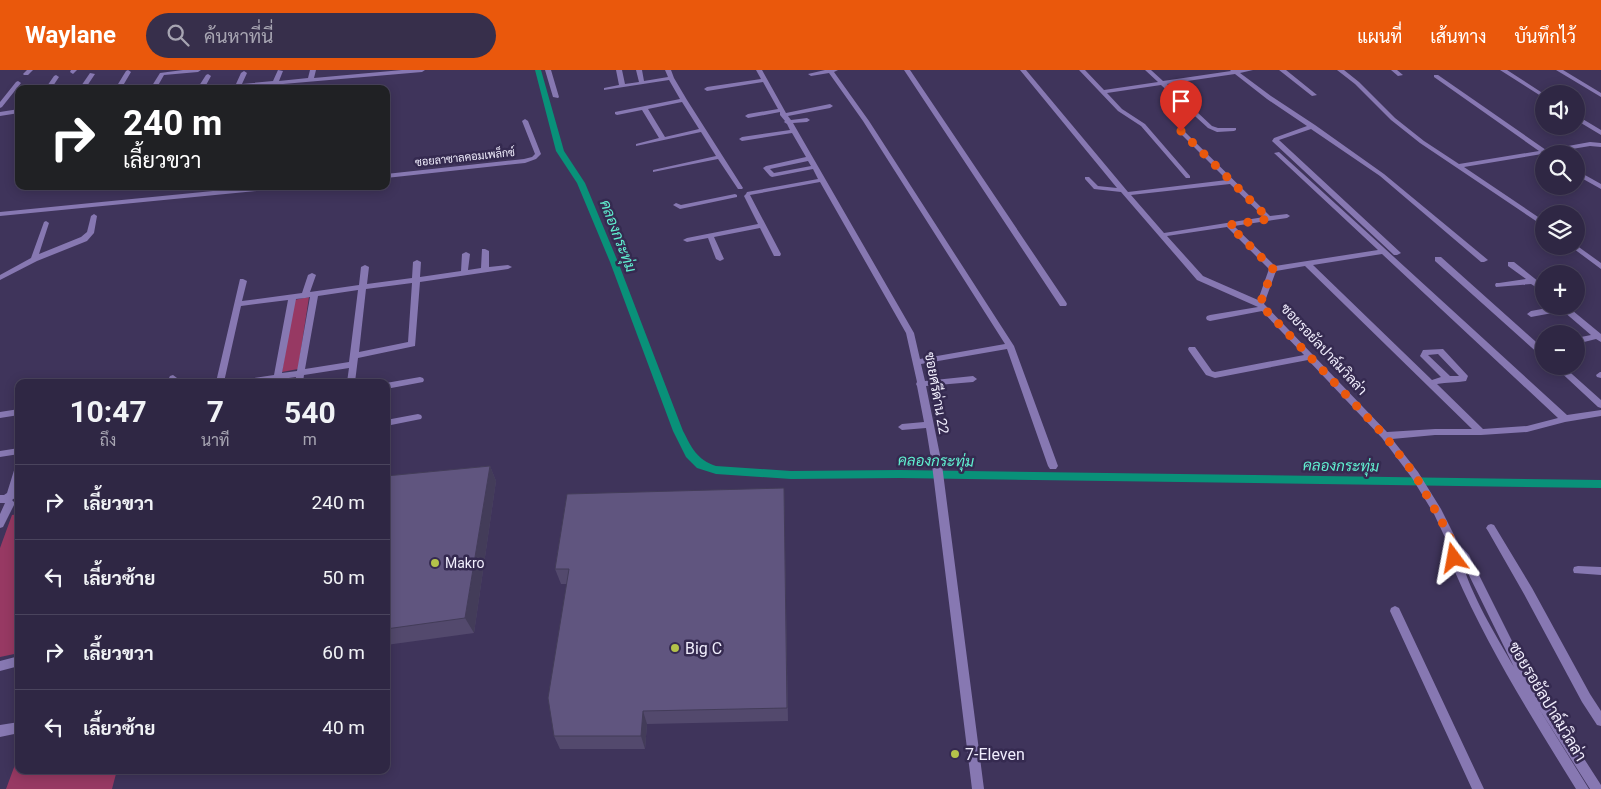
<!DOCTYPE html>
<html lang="th">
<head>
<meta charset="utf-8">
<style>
  :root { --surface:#2f2744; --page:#372f4b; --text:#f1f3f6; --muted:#a7a5b2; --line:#4a445d; --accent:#ea580c }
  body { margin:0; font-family:Roboto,Sarabun,sans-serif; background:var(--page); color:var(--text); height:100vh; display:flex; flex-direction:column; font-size:19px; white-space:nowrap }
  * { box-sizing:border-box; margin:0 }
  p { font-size:16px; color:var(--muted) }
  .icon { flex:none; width:28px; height:28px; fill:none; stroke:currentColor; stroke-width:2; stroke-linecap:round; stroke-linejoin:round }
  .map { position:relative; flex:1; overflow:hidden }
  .side { position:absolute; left:15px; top:309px; width:375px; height:395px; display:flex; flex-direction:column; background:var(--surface); border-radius:10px; box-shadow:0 2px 12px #0003,0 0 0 1px var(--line) }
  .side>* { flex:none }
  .hud { position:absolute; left:15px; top:15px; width:375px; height:105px; border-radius:10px; box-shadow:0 2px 12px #0003,0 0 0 1px var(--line); background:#202124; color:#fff; overflow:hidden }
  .fabs { position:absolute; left:1535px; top:15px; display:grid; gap:10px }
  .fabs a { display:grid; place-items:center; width:50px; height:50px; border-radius:50%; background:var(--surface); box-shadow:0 2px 12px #0003,0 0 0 1px var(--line); font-size:25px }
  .pin { position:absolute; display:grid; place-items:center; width:42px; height:42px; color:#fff; margin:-51px -21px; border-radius:50% 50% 50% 0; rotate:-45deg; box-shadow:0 0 5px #0007 }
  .pin .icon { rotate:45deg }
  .me { position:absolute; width:55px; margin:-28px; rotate:347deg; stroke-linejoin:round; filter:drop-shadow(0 0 4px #0008) }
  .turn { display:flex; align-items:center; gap:18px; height:105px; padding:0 25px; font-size:22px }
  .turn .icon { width:65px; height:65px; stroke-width:2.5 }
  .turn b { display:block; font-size:35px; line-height:42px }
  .eta { display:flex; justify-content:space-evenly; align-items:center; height:85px; text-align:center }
  .eta b { font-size:30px; font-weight:700; line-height:35px }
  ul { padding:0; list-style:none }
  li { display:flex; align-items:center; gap:15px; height:75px; padding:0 25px; border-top:1px solid var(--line) }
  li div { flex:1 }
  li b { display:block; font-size:19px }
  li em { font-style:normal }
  header { display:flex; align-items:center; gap:30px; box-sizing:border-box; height:70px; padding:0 25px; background:var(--accent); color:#fff }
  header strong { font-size:24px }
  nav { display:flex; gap:28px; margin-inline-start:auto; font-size:18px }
  .search { width:350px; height:45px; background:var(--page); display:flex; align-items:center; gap:12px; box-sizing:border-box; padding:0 18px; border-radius:28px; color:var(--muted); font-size:19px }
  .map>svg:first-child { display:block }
</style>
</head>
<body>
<header>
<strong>Waylane</strong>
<div class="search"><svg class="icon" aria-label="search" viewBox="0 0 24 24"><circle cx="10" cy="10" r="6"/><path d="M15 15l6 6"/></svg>ค้นหาที่นี่</div>
<nav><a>แผนที่</a><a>เส้นทาง</a><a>บันทึกไว้</a></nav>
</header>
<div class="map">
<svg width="1601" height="719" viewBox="0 0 1601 719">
  <rect width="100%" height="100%" fill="#3f345b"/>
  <path fill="#973963" d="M309,227L298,299L282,302L294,230Z
    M19,444V583L0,587V478L12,445Z
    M19,684V700H117L112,719H6Z"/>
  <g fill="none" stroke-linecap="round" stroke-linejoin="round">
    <path fill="#099179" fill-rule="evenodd" d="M535,0H541L564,81L585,113L618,192L683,361C692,378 696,389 716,396L791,401L900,400L1601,410V418L900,408L791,409L716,404L697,398L686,387L673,361L610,192L577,113L556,81Z"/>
    <path fill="#8778b2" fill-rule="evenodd" d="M27,0H33L28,5H24L23,4Z
      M71,0H77L73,4L70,2Z
      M128,0L131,2L121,19H115L126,1Z
      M183,0H201L198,2L164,5L156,19H150L160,3Z
      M278,0L283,1L279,11L308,8L310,0H316L314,8L402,0H425L422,2L238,18L197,19L206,5L208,4L211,6L205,17L236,14L241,3L244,1L247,3L242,14L273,11Z
      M545,0H551L559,27L558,28L553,27Z
      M616,0H622L625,14L639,12L636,0H642L644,11L668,7L665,0H671L674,8L687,30L743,118L742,119H738L718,89L653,102V100L716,86L701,62L636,76V74L659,68L642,40L617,45L615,44V42L680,29L669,10L604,20V18L619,15ZM682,32L699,59L665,67L648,39Z
      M756,0H762L786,43L830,34L833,36L830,38L788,46L791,50L807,48L810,50L807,52L793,53L914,263L920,289L1005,274L863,51L829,3L811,6L808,4L825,0H838L834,2L869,51L1014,276L1058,396L1056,399H1050L1048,396L1007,279L921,294L925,311L973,306L977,309L973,312L926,316L942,395L984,719H972L932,395L926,358L902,360L898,357L902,354L924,352L917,316L916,314L917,312L906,263L820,112L750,125L781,184L780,186H774L760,158L714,167L724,189L720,191L716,189L708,168L687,172L683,170L687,168L758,154L744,126L746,124L747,122L818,109L813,99L772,107L770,106L763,98L766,96L806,87L792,63L742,71L739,69L742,67L790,60L787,54L784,52L785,51L780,45V42L748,48L745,46L748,44L778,39L763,12L707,21L704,19L707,17L761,9ZM808,91L811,96L774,103L770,99Z
      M904,0H910L1066,232L1067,234L1066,236H1060Z
      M1020,0H1026L1128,122L1227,110L1178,61L1183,60L1270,146L1287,144L1290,146L1287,148L1234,156L1275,196L1378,180L1274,83L1279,82L1567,345L1601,340V346L1565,352L1527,362L1481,365H1435L1392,369L1418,402L1441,439L1458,473L1469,485L1525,597L1601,715V719H1590L1538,637L1589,719H1576C1532,648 1488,578 1455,502L1451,489L1449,476L1434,444L1412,408L1382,368L1308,290L1215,308L1206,305L1189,281L1188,279L1189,277H1195L1212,301L1215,302L1304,285L1262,241L1210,251L1207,250L1206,248L1207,246L1210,245L1258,237L1197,210L1121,122L1094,119L1085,109V107H1089L1098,116L1117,118ZM1230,114L1264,147L1164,163L1131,125ZM1227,157L1269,199L1258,230L1203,206L1167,166ZM1382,184L1558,348L1527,356L1483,359L1437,314C1447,312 1456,313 1466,311L1468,306L1443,279L1423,280L1420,286L1441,307L1432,310L1313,195ZM1305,196L1472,359H1435L1387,362L1264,234L1276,201ZM1438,284L1459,306H1450L1428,285ZM1461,489L1462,491L1514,597C1495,564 1471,525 1461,489Z
      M1079,0H1085L1104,20L1158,12L1145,0H1151L1163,11L1231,1L1230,0H1253L1240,3L1271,26L1315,55L1384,104L1488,190L1484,192H1481L1380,106L1311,59L1279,70L1401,183L1397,185H1394L1272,71L1274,68L1307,56L1267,29L1235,4L1167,14L1212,56L1218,58H1236V60L1234,61L1217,62L1208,58L1161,15L1107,23L1122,39L1145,54L1190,106V108H1186L1141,56L1118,41Z
      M1279,0H1286L1317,25L1312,26Z
      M1337,0H1344L1359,12L1395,48L1424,71L1459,94L1539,81L1434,7V5H1438L1546,80L1590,72L1601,73V77L1590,76L1464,97L1544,151V156L1542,155L1420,73L1391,50L1355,14Z
      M1391,0H1397L1403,5L1398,6Z
      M1500,0H1507L1544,24V28Z
      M1556,0H1563L1601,23V27Z
      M90,3L95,4L85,19H79Z
      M56,5L59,7L51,19H45L54,6Z
      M18,11L21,13L2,37L0,38V32L16,12Z
      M19,39V43L0,46V42Z
      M1576,45L1601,60V65L1576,50Z
      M525,49L528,51L541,84L536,89L525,93L386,108V104L524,89L532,87L535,84L522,51Z
      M1576,100L1601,114V119L1576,105Z
      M263,116H289L286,118L0,146V142Z
      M735,124L737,125V127L680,139L673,135L676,133L681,135Z
      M94,144L97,146L94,163L87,171L37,191L0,210V205L31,188L44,152L46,151L49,153L39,184L81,167L87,162L91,146Z
      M1576,175L1601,193V199L1570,176H1576Z
      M482,179H485L489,181V197L508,195L512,197L508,199L420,212L415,276L358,288L355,312H347L349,298L304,305L303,312H295L296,307L281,309L279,312H274L273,311L262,312H244L245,310L248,309L274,305L288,230L241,236L224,312H216L240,209H243L247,211L242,231L302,223L308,205L312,203L316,205L310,222L359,215L361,197L365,195L369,197L367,214L412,208L413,192L417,190L421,192L420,207L461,201L462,184L466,182L470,184L468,200L481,198ZM412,213L408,272L359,282L366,219ZM358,220L349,292L305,299L318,226ZM310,227L297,301L282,303L296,229L305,228Z
      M1435,187H1441L1544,279V287L1541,286L1435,191Z
      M1508,192H1514L1544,216V222L1531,214L1496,217L1495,215L1496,213H1499L1526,209L1508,196Z
      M1558,236H1567L1601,264V272L1596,269L1576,274V268L1591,265L1563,241L1531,247L1527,244L1531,241Z
      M1554,296H1563L1601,330V338L1598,337Z
      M1600,302H1601V308L1597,307L1596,305Z
      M173,305L177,308L175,312H167L170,306Z
      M420,307L423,308L424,310L423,312L386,319V313Z
      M19,339V345L0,348V342Z
      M418,344L421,345L422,347L421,349L386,356V350Z
      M19,378V384L0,387V381Z
      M16,394H19V425L12,430L15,433L3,457L0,458V444L5,433H0V425H4L7,423Z
      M1491,454L1494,455L1532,518L1590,624L1601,641V656L1597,655L1582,632L1524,524L1488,461L1486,458L1488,455Z
      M1578,496L1601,497V505L1574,503L1573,500L1574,497Z
      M1395,536L1399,538L1484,719H1472L1390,541L1391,538Z
      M19,586V596L0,601V591Z
      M19,652V663L0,667V655Z"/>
  </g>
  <path fill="#53496d" d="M490,396L496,411L474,563L386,575V406Z
    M784,418L788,651L647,654L645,679H560L554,666L567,514H561L555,499Z"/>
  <path fill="#433c59" d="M490,396L496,411L474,563L465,548Z
    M643,641L647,654L645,679L641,666Z"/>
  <path fill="#60557f" stroke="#433c59" d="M490,396L465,548L386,559V406Z
    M784,418L787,638L643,641L641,666H554L548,628L569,499H555L567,424Z"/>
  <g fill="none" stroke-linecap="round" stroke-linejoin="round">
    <path stroke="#ea580c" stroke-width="9" stroke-dasharray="0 16.2" d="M1181,61L1269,149L1229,155L1273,199L1260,234L1385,366L1415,405L1446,459L1454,476V488"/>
  </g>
  <g fill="#b4c24a" stroke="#352a50" stroke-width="2">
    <circle cx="435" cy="493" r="5"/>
    <circle cx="675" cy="578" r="5"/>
    <circle cx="955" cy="684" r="5"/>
  </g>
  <g text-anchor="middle" stroke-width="5" stroke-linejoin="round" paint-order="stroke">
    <g font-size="11" fill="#f1eefd" stroke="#352a50">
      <text transform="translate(465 87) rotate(-6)" y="4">ซอยลาซาลคอมเพล็กซ์</text>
    </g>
    <g font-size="14" fill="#f1eefd" stroke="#352a50">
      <text transform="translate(1324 279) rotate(47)" y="5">ซอยรอยัลปาล์มวิลล่า</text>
      <text transform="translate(937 323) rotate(80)" y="5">ซอยศรีด่าน 22</text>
    </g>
    <g font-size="14" fill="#f1eefd" stroke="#352a50" text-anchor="start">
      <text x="445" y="498">Makro</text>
    </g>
    <g font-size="15" font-style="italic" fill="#60f0d0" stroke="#352a50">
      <text transform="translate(618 166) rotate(69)" y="5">คลองกระทุ่ม</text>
      <text transform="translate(936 391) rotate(1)" y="5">คลองกระทุ่ม</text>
      <text transform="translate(1341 396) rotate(1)" y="5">คลองกระทุ่ม</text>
    </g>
    <g font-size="16" fill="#f1eefd" stroke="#352a50" text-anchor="start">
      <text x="685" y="584">Big C</text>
      <text x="965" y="690">7-Eleven</text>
    </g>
    <g font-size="16" fill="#f1eefd" stroke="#352a50">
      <text transform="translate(1548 631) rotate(59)" y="6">ซอยรอยัลปาล์มวิลล่า</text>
    </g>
  </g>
</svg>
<div class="fabs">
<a><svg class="icon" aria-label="sound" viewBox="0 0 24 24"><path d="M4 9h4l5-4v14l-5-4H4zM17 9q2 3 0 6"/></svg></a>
<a><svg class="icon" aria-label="search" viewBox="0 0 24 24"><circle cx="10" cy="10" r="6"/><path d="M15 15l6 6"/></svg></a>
<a><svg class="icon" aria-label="layers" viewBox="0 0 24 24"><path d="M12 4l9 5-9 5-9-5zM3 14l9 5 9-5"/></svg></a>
<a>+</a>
<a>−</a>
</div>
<div class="pin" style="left:1181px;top:61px;background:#d93025"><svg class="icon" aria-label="arrive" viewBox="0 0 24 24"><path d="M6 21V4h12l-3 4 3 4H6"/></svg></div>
<svg class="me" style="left:1454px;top:488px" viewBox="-20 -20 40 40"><path d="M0-17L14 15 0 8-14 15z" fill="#ea580c" stroke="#fff" stroke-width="4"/></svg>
<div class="hud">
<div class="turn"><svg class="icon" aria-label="right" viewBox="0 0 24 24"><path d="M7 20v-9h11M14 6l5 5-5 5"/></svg><div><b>240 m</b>เลี้ยวขวา</div></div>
</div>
<section class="side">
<div class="eta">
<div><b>10:47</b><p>ถึง</p></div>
<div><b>7</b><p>นาที</p></div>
<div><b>540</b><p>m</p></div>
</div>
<ul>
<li><svg class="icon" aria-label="right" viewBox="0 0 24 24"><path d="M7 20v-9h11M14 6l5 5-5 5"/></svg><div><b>เลี้ยวขวา</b></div><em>240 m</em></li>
<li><svg class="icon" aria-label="left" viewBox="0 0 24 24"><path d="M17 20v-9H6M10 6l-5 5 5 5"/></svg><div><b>เลี้ยวซ้าย</b></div><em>50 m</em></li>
<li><svg class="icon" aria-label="right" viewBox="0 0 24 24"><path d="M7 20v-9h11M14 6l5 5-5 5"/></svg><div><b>เลี้ยวขวา</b></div><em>60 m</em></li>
<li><svg class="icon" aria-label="left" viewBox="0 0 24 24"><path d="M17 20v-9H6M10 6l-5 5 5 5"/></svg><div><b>เลี้ยวซ้าย</b></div><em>40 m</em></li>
</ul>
</section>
</div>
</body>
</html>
